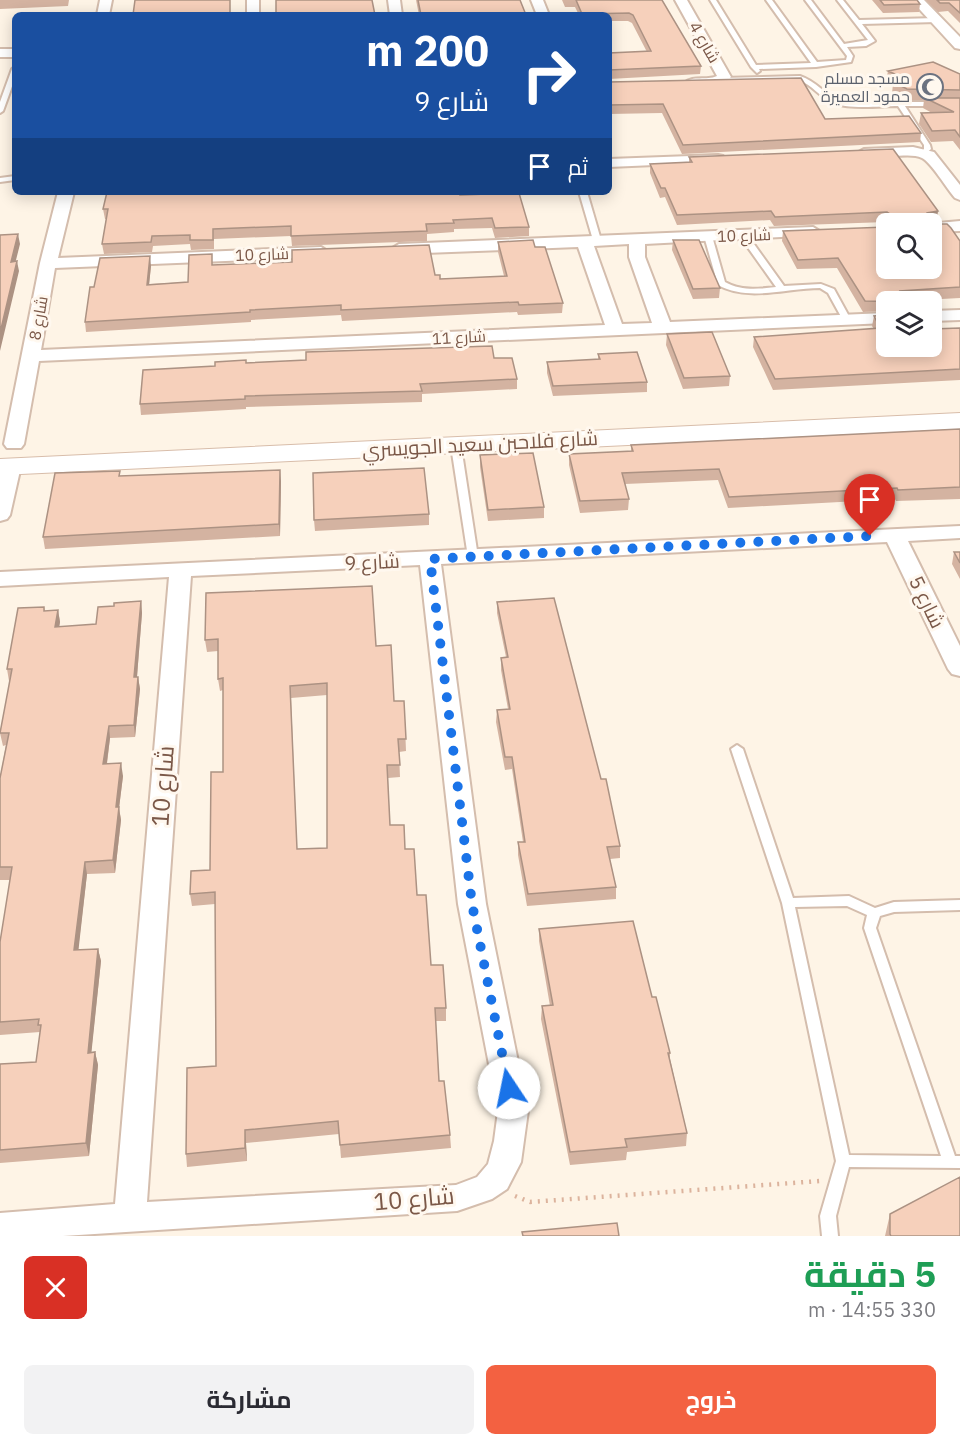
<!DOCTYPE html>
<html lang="ar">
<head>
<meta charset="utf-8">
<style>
  :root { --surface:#fff; --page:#f2f2f3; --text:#2b2b33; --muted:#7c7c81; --accent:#f36141 }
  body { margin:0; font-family:"IBM Plex Sans",Cairo,sans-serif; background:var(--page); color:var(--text); direction:rtl; height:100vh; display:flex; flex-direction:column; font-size:22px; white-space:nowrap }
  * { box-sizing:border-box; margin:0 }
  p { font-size:20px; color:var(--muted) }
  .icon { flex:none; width:33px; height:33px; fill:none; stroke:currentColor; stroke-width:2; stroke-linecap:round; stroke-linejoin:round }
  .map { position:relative; height:1236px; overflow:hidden; direction:ltr }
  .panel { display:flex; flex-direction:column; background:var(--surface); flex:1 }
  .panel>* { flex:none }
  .guide { position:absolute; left:12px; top:12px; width:600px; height:183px; border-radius:9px; box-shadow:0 3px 15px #0003; direction:rtl; background:#1a4fa0; color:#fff; overflow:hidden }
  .buttons { position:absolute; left:876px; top:213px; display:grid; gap:12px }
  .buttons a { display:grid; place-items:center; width:66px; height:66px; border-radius:9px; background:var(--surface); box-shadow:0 3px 15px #0003; font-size:30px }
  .pin { position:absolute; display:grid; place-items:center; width:51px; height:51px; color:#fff; margin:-62px -26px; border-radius:50% 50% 50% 0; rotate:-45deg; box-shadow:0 0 6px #0007 }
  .pin .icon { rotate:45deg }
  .me { position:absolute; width:66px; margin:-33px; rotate:349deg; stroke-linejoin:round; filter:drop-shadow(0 0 4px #0008) }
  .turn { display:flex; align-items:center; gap:21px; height:126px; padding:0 24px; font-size:27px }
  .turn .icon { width:78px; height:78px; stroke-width:2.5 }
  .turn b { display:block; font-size:42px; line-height:51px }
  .then { display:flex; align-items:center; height:57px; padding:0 24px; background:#0003; gap:12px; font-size:22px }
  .round { display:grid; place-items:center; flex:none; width:63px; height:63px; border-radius:9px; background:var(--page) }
  .overview { display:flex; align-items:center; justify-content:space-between; height:102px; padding:0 24px }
  h1 { font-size:36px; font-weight:700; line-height:45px; color:#1e9e55 }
  .cta { display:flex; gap:12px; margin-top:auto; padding:12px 24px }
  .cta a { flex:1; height:69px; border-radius:9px; background:var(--accent); color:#fff; font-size:24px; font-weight:700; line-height:69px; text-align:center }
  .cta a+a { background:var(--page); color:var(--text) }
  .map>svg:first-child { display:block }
</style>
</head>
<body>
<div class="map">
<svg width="960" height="1236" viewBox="0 0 960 1236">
  <rect width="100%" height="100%" fill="#fef4e6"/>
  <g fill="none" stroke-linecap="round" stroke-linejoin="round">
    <defs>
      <path id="lane" d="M710,0H716L756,65L811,63L766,0H772L817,62L846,60L847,56L805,0H811L844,44L868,40L837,0H843L859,20L937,18L940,20L937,22L862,24L875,41L866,46L847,47L853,56L851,62L816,67L759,69L760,71L757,73L751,67Z
        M15,67V78L3,111L0,113V102L12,69Z
        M800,76C816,81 825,95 841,102H960V106H905L930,145L931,149L924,155L921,153L924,149V145L898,106C880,106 846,110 831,102C819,96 812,85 799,80L722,82L719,80L722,78Z
        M15,176V180L0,182V178Z
        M579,192H587L601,240L600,242L593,240Z
        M740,233H746L784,286L821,284L834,289L851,320L850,322H844L828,293L820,288C786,288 749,302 718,285L704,236L708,234L712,236L725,282C741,291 758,289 776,287L739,235Z
        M456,443L461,446L478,557L473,560L468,557L451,446Z
        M737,745L743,749L793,898L849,896L875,908L894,902L960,900V910L894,912L880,916L876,928L955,1156H960V1168L849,1167L836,1216L838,1236H822L820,1216L836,1161L782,903L731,749ZM847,906L867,915L864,928L941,1156L849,1155L795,907Z"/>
      <path id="street" d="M100,0H112L109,15H97Z
        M247,0H259V15H247Z
        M388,0H400L402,15H390Z
        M531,0H543L549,15H537Z
        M675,0H687L731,77C722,87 695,93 684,83C693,75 706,81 717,76Z
        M911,0H924L960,37V49L955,48Z
        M0,49H15V57H0Z
        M913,147L934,152L960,185V200L955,198C947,189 931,162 922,158C905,150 868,165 857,153L864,149Z
        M718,155L723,156L725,159L723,162L609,167V159Z
        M58,192H74L58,258L321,247L329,252L321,257L55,268L41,350L605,325L578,247L399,254L391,249L399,244L813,227L821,232L819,235L645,244V257L670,322L886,313V323L39,361L24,444L21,448H7L4,444L40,263ZM629,244V257L652,323L622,324L594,246Z
        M960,221V231L932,232V224H927Z
        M960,310V320L932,321V311Z
        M11,460L18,462L21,466L10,515L7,519L0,521V470L4,462Z
        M960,526V538L908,541L960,646V676L952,674L948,669L887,542L441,564L486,904L528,1111L521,1162L507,1189L492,1199L457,1211L63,1236H0V1213L115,1204L169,577L0,586V572ZM420,565L458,904L498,1111L494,1141L488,1164L477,1177L456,1185L147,1202L191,576Z"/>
      <path id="secondary" d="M960,413V429L0,475V459Z"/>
    </defs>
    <use href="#lane" stroke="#d4bdad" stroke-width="4"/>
    <use href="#street" stroke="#d4bdad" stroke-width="4"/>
    <use href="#secondary" stroke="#d8bdaa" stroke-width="2"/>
    <path stroke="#dcb39d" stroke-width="4.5" stroke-dasharray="2 6" stroke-linecap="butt" d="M515,1196L530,1202L820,1181"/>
    <use href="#lane" fill="#fff" fill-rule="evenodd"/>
    <use href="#street" fill="#fff" fill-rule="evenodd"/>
    <use href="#secondary" fill="#fff" fill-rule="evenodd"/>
  </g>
  <path fill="#d4b3a1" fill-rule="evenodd" d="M0,0H69L68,6L0,9Z
    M416,0H520L526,15H419Z
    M562,0H662L701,66L700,74L609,79V53L647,52L632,23L628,21H609V15H579L575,7H565Z
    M872,0H917L920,4L919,12L883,13Z
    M926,0H960V23L948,11L938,12Z
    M888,71L960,74V150L953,141L931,142L919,124L921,113H932L923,108L924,100H906L892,93L893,84L886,81Z
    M609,82L825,119L921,133L920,142L682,154L662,113L609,114Z
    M689,157L938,211L936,221L932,222V224L960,241V298L886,302V311L863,312L837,268L797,269L782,241L783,231L886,268L888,224L886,222L774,226L770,220L677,225L665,197L660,198L650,173V164L689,162Z
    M460,195L529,227V236L495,238L492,228L454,229V232L427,234V241L292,246L291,236L214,239V249L191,250L190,244L153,246L152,252L104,254L102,244L106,219H105L103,209Z
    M673,240L720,288L719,298L693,299L672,250Z
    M498,242L535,247L563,303L562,313L518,315L517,312L342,321L341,315L251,320V322L86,332L85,322L94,287L151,266L149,284L188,282L213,265L435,275L440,279L504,276L498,252Z
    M886,315V346L960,328V380L773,390L753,347L754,337L874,329L872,326L874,316Z
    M667,334L730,376L729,386L683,389L666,345Z
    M598,354L647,382V392L553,396L547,373V362L598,360Z
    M494,358L517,379V389L422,394V402L246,407V409L141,415L140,404L215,366L246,363Z
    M960,429V499L896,501L895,499L728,508L718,480L625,484L629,499L628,510L580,513L569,465V454L631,451V445Z
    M480,455L544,507V518L488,521L480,467Z
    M121,476L281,481L280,536L45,549L43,537Z
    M429,514V525L315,531L314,520Z
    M954,552H960V579L952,564Z
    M206,593L376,646L394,701H404L406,751L399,752L400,777L388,778L390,825L405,849L417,895L431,965L446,1008V1021H436L439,1081L450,1135L451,1148L341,1158L339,1134L246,1143L247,1161L187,1167L186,1154L216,1066L215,904L192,906L190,894L210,870L223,772V690L220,691L218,679V651L207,652L205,640ZM327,695V848L297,849L291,698Z
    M141,601L142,613L137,677H138L140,689L135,737L110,738L107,764L123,776L119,808L121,820L115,873L87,874L78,950L98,949L101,961L91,1053L95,1052L98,1065L89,1156L0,1163V1064L36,1062L40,1032L0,1035V942L10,880H0V778L6,745L3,746L0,733L10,681H9L7,669L44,607L45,611L58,610L60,622L59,627L96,624L114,606Z
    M497,602L601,779L620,846V858L610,859L616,887V899L527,906L518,855V842H523L512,769L505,770L496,722L497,710L508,709L501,670V658L506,657L497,613Z
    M539,929L652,997L670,1053V1059L687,1133L686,1146L627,1152L626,1160L570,1165L541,1019L542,1006H550L539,941Z
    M890,1214L960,1236H885Z"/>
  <path fill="#ac9283" d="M938,211L936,221L925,223L927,213Z
    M18,234L20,244L13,272L11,262Z
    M150,256L151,266L148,295L147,285Z
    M17,261L19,271L0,351V333Z
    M280,470L281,481L280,536L279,524Z
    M141,601L142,613L136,689L134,677Z
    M58,610L60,622L57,639L55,627Z
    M138,677L140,689L135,737L134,725Z
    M109,726L110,738L105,777L103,764Z
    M121,763L123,776L119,808L121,820L115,873L113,860L116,807Z
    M85,862L87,874L77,963L74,950Z
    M98,949L101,961L90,1066L88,1053Z
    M95,1052L98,1065L89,1156L86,1143Z
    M245,1130L246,1143L247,1161L245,1148Z"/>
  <path fill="#f6d0bb" stroke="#ac9283" stroke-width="1.5" fill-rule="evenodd" d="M135,0H230V15H133Z
    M276,0H372L375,15H276Z
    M418,0H520L526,15H421Z
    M576,0H662L701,66L609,70V53L651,51L633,15L629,13L582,14Z
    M880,0H917L920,4L884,5Z
    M937,0H960V13L949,3H940Z
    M933,62L960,74V90L907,89L893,82L906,79L888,71Z
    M801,78L825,119L909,116L921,133L683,145L663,104L609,105V82Z
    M925,98H960V137L955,130L932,131L921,113L954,112Z
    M893,149L938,211L927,213V216L931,217L932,224H947L951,228L960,241V287L900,291L906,302L865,301L838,258L798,260L783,231L886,227V268H932V224H888L890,214L887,212L775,217L771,211L677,215L665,188H661L650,164L692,162L689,157Z
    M107,192H460V195L519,193L529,227L495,228L492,218L453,220L454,223L426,224L427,231L291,236V226L213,229V240H190V235L152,236L151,242L102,244L108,209H103Z
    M18,234L11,262L17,261L0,333V235Z
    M533,240L535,247H545L563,303L519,305L518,302L341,310V305L250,310V312L85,322L90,287H94L100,258L150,256L147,285L188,282L189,255L212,254V265L292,262V250L429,245L435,275H440V279L507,276L498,242Z
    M673,240H699L720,288L693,289Z
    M886,315V346H932V329L960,328V369L775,379L754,337L880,328L874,316Z
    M712,332L730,376L684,378L667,334Z
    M492,346L494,358H512L517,379L420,384L422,391L245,396V399L140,404L143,370L215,366V362L246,360V363L306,360V352Z
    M637,352L647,382L553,386L547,362L600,359L598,354Z
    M960,429V487L898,490L897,488L729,497L719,469L622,473L629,499L580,501L569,454L633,451L631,445Z
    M533,453L544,507L488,510L480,455Z
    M424,468L429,514L314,520L313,473Z
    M280,470L279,524L43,537L55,473L120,471L119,476Z
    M954,552H960V563Z
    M372,586L376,646L391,645L394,701H404L406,739H398L400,765H387L390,825H404L405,849H414L417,895H426L431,965H443L446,1008H435L439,1081H444L450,1135L340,1145L338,1121L245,1130V1148L186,1154L187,1068L216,1066L215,892L190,894L191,871L210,870L211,772H223V678L218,679V639L205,640L206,593ZM327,683V848L297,849L290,686Z
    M554,598L601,779H606L620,846L607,847L616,887L528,894L518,842H525L512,757H505L497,710L510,709L501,658L508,657L497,602Z
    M141,601L134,677H138L134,725L109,726L103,764L121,763L116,807H119L113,860L85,862L74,950L98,949L88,1053L95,1052L86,1143L0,1150V1064L36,1062L41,1025H38L39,1019L0,1022V942L12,867H0V778L9,733H0L12,669H7L18,608L44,607V611L58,610L55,627L96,624L98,607L114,606V603Z
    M633,921L652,997H656L670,1053H668L687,1133L625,1139L627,1147L570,1152L542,1006L553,1005L539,929Z
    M960,1177V1236H891L890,1234V1214Z
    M617,1223L619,1236H523L522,1232Z"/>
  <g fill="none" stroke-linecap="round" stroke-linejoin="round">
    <path stroke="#1a73e8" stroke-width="10" stroke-dasharray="0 18" d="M509,1088L472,904L430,559L870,536"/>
  </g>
  <defs>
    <symbol id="mosque-ring" viewBox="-11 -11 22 22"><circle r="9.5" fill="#fff8ef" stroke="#6b7280" stroke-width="1.5"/><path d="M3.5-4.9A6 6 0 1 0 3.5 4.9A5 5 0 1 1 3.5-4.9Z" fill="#6b7280"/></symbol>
  </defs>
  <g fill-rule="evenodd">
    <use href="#mosque-ring" x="915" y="72" width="30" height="30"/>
  </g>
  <g text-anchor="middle" stroke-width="6" stroke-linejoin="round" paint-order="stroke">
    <g font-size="16" fill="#7b5848" stroke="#fff8ef">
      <text transform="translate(705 42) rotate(60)" y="6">شارع 4</text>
      <text transform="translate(744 235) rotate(-2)" y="6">شارع 10</text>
      <text transform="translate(262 254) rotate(-2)" y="6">شارع 10</text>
      <text transform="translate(38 318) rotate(-80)" y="6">شارع 8</text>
      <text transform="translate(459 337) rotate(-3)" y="6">شارع 11</text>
    </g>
    <g font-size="16" fill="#5b616d" stroke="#fff8ef" text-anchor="end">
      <text x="910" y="84">مسجد مسلم<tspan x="910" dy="18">حمود العميرة</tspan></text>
    </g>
    <g font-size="20" fill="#7b5848" stroke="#fff8ef">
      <text transform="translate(480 444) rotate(-3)" y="7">شارع فلاحبن سعيد الجويسري</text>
      <text transform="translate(372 562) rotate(-3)" y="7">شارع 9</text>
      <text transform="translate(927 602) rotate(64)" y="7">شارع 5</text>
    </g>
    <g font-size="24" fill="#7b5848" stroke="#fff8ef">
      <text transform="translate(163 786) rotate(-86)" y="8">شارع 10</text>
      <text transform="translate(414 1199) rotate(-5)" y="8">شارع 10</text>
    </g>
  </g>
</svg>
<div class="buttons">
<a><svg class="icon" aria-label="search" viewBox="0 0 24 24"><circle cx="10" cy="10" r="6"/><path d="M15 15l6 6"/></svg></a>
<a><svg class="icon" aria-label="layers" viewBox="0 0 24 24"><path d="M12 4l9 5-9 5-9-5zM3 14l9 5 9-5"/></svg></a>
</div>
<div class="pin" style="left:870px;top:536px;background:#d93025"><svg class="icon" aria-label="arrive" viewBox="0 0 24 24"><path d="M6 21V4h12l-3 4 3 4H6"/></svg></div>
<svg class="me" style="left:509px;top:1088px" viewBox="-20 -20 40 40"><circle r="19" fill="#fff"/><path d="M0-13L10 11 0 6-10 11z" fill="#1a73e8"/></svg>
<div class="guide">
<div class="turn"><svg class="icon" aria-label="right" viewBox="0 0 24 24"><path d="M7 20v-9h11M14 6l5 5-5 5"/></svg><div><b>200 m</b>شارع 9</div></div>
<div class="then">ثم<svg class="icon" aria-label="arrive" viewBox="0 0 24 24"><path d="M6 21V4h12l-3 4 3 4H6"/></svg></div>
</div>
</div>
<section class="panel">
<div class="overview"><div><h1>5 دقيقة</h1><p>330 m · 14:55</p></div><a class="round" style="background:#d93025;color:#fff"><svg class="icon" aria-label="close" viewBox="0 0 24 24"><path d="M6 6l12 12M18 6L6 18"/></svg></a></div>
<div class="cta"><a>خروج</a><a>مشاركة</a></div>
</section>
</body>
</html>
